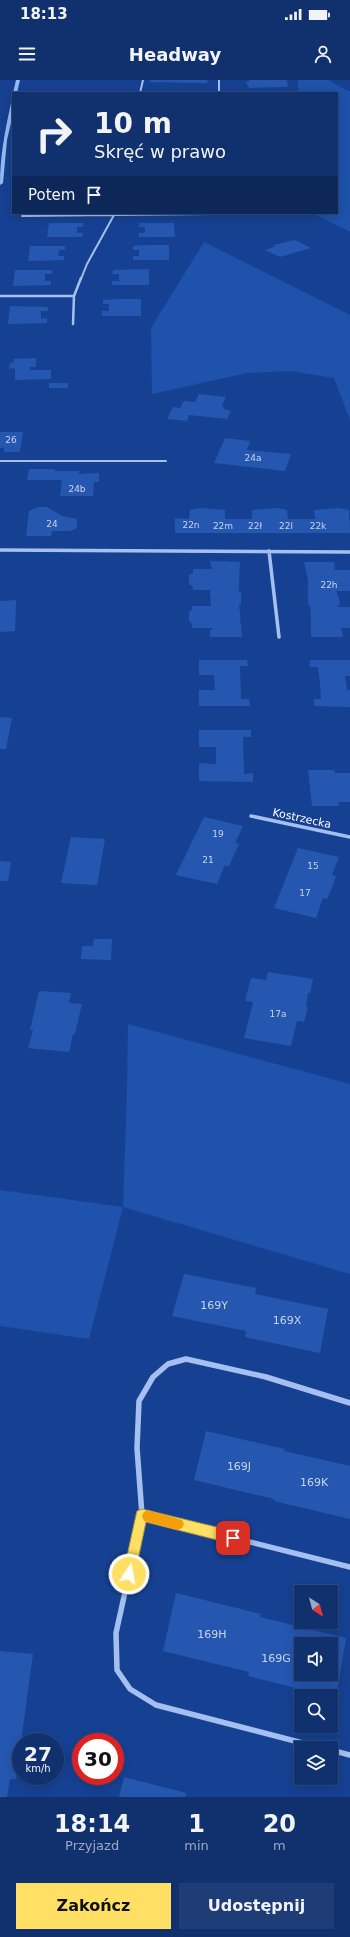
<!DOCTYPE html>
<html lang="pl">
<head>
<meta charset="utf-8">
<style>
  :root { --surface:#10316e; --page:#1e3d76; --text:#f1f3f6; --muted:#9ca9c2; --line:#304c81; --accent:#ffe064 }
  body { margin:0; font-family:"DejaVu Sans",sans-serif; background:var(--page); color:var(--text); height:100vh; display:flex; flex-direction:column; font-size:15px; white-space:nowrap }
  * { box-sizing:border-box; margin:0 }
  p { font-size:13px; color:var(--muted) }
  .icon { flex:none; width:22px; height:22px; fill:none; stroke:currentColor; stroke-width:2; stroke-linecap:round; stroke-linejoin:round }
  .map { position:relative; height:1717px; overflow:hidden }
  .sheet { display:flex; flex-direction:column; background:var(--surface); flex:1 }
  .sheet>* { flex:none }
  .guide { position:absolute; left:12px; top:12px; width:326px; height:122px; border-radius:0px; box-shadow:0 2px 10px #0003,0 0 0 1px var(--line); background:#10316e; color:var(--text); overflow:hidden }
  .needle { width:26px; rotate:144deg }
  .controls { position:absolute; left:294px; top:1505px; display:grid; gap:8px }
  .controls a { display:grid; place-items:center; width:44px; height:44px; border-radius:0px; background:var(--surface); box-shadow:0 2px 10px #0003,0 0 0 1px var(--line); font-size:20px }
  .speed { position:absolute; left:12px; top:1653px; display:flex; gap:8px; font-size:20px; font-weight:700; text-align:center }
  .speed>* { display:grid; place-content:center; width:52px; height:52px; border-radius:50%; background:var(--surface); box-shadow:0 2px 10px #0003,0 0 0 1px var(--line); line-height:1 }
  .speed small { font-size:10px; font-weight:400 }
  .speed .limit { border:6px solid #d22; background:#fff; color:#111 }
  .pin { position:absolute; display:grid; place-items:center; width:34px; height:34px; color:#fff; margin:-17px; border-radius:8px; box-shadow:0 2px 6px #0006 }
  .me { position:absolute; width:44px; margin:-22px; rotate:12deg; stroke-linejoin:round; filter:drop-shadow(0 0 3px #0008) }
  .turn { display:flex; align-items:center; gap:14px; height:84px; padding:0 16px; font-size:18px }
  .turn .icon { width:52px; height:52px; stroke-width:2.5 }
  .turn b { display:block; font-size:28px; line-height:34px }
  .then { display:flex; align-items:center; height:38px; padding:0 16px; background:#0003; gap:8px; font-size:15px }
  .eta { display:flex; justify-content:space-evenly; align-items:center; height:68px; text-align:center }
  .eta b { font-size:24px; font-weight:600; line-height:28px }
  .action { display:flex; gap:8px; margin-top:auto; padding:8px 16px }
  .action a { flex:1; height:46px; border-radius:0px; background:var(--accent); color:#111; font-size:16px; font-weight:600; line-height:46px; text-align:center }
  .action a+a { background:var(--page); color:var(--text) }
  .status { display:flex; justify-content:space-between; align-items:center; height:28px; padding:0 20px; background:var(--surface); direction:ltr }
  .status svg { height:11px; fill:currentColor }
  header { display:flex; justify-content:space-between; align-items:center; height:52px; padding:0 16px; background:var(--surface); font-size:18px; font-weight:600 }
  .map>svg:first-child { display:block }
</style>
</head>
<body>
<div class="status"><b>18:13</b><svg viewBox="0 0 49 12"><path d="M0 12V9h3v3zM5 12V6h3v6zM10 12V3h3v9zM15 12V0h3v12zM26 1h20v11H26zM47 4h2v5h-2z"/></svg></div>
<header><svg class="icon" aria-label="menu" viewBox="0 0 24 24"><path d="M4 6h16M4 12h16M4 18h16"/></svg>Headway<svg class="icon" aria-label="person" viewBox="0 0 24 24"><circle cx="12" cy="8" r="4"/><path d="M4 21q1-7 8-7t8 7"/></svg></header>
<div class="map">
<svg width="350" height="1717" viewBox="0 0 350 1717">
  <rect width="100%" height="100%" fill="#164192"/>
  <path fill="#1f52ac" d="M298,0H328L350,12V152L312,133H337V13H298Z
    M204,162L350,235V340L334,298L291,291L247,293L152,314L151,248Z
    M128,944L350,1004V1194L123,1127L89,1259L0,1246V1110L123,1127L127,1011Z"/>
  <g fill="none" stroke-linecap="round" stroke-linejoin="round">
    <path fill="#97baf3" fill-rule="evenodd" d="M16,0H20L17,13H13Z
      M13,22V34L7,60L3,103L0,105C0,76 5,51 11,23Z"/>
  </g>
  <path fill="#2557b1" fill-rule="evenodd" d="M150,0H207L208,3L150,2Z
    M249,0H287L288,7L249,8L246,2H249Z
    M49,143H83V147H77V153H83L82,157H47Z
    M139,143H174L175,157H139V153H145V147H139Z
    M295,160L311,168L280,177L265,170L276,166L273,165Z
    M147,165H169V180H133V176H139V170H133V166Z
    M30,166H65V170H59L58,176H64V180L28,181Z
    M149,189V205H112V201H119V194H112L113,190Z
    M15,190H52V194H45V201H51V205L13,206Z
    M119,219H141V236H102V231H109V224H103V220Z
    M10,226L48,227V231H41V239L47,238V243L8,244Z
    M36,278V287H30V290H51V299L15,300V288L9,289L10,283L14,282V279Z
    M49,303H68V308H49Z
    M199,314L226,317L222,325L224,329L231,331L227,339L189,335L187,341L167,339L173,327L180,328L184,321L195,322Z
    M0,352H23L20,372H4V368H0Z
    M225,358L250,361L247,370L291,374L285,391L214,383Z
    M29,389H55V391H79V394L99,393V402H94L93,416H60L62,400H27Z
    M38,427H47L62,436L77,439V448L70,451H52L51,456H26L29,431Z
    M200,428L225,430V439H252V430L277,428L287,430L288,439H315L314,430L339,428L349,430L350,453H175V438L189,439L190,430Z
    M210,481L240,482L239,500V512H241V524H239L242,557H210V550H212V548H192V544L189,541V532L192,529V526H211L210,512L211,510H193V507L189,504V495L193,493V489H212Z
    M304,482H334L335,488L334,490H350V511H336L339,518L340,525H338V527H350V548H340L342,550L343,557H311V537L310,525H308V500Z
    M16,520L15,551L0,552V521Z
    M199,580H247L248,586H240L241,619H249L250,626H199V610H215L214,595H199Z
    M310,580H350V596H345L347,610H350V627L314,626V619H321L320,603L318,587H310Z
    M0,637L12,638L6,669H0Z
    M199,650H251V657H243L244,694L253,693V702L199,701V683L216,684V667H199Z
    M308,690H334L335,693H350V722H338L339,726H312Z
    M204,737L243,746L235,763L239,764L229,786L225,785L217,804L176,795Z
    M71,757L105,759L97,805L61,803Z
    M298,768L339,777L332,795L336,796L332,808L327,819L323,818L316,838L274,828Z
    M0,781L11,782L8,801H0Z
    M94,859H112L111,880L81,879L82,866H93Z
    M268,892L313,899L310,914L308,913L306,927H308L304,942L297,941L291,966L244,958L253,922L245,921L251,898L266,900Z
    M39,911L71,913L69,923L82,924L75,954H73L69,972L28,968L33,950H30Z
    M184,1194L256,1208L255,1214L328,1229L320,1273L245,1257L246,1251L172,1236Z
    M206,1351L285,1369L284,1371L350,1386V1439L274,1421V1419L194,1400Z
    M176,1513L261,1534L260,1537L346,1558L336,1618L248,1596L249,1592L163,1571ZM301,1564H331V1594H301Z
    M0,1571L33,1574L16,1699H10L7,1717H0Z
    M124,1697L186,1713L185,1717H119Z"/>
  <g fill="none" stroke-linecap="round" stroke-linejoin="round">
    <path stroke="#a5c0f0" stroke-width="2" d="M0,381H166"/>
    <path stroke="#a5c0f0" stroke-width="2" d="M219,0V12
      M140,13L143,0
      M114,135L210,134
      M22,136L114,135L87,184L81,199"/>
    <path stroke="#a5c0f0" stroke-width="2.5" d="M0,216H74L73,244
      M74,216L81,198"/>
    <path stroke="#a5c0f0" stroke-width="3.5" d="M0,470L350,472
      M269,471L279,557
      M251,736L350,757"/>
    <path stroke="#a5c0f0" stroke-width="5.5" d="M142,1435L350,1487
      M322,1668L156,1625L130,1609L117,1590L116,1553L142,1435L137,1368L139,1321L153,1297L168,1284L186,1279L266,1297L350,1323
      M331,1670L350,1675"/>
  </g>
  <path fill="#ffe064" stroke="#a69241" d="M142,1429L233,1451L237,1453L239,1458L237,1462L233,1464L146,1442L135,1494L134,1498L129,1500L124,1498L123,1494L136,1435L137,1431Z"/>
  <path fill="#f59e0b" d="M148,1430L182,1440L184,1444L182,1448L178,1450L144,1441L142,1436L144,1432Z"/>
  <g text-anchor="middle" stroke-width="4" stroke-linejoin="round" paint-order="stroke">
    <g font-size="9" fill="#c8d5ec">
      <text x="11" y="363">26</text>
      <text x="253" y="381">24a</text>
      <text x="77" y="412">24b</text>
      <text x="52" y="447">24</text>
      <text x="191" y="448">22n</text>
      <text x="223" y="449">22m</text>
      <text x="255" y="449">22ł</text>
      <text x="286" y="449">22l</text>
      <text x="318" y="449">22k</text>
      <text x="329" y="508">22h</text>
      <text x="218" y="757">19</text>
      <text x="208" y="783">21</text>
      <text x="313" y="789">15</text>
      <text x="305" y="816">17</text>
      <text x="278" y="937">17a</text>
    </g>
    <g font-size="11" fill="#fff" stroke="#164192">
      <text transform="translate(302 738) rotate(12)" y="4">Kostrzecka</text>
    </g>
    <g font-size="11" fill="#c8d5ec">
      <text x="214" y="1229">169Y</text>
      <text x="287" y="1244">169X</text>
      <text x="239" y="1390">169J</text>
      <text x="314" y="1406">169K</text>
      <text x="212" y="1558">169H</text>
      <text x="276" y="1582">169G</text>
    </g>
  </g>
</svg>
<div class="controls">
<a><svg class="needle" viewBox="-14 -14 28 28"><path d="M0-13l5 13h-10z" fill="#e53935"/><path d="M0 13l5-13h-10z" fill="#9ca9c2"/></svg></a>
<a><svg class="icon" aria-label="sound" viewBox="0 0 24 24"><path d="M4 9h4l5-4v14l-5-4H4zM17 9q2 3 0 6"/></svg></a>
<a><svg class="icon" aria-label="search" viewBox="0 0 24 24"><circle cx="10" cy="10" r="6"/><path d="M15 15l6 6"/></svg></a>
<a><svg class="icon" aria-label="layers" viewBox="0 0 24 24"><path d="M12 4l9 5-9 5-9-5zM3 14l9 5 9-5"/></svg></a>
</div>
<div class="speed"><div>27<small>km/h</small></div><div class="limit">30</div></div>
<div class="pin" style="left:233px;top:1458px;background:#d93025"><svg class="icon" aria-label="arrive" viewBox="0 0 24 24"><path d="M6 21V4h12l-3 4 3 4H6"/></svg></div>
<svg class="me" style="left:129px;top:1494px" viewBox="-20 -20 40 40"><circle r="17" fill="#ffe064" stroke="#fff" stroke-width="3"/><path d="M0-11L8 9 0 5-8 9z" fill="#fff"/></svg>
<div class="guide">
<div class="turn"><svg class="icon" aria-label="right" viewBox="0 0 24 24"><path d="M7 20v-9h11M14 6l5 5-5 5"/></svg><div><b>10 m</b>Skręć w prawo</div></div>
<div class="then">Potem<svg class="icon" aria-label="arrive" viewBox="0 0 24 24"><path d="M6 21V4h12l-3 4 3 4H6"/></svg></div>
</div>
</div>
<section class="sheet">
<div class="eta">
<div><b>18:14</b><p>Przyjazd</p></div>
<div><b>1</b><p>min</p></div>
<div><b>20</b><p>m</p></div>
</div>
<div class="action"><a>Zakończ</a><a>Udostępnij</a></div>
</section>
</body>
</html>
